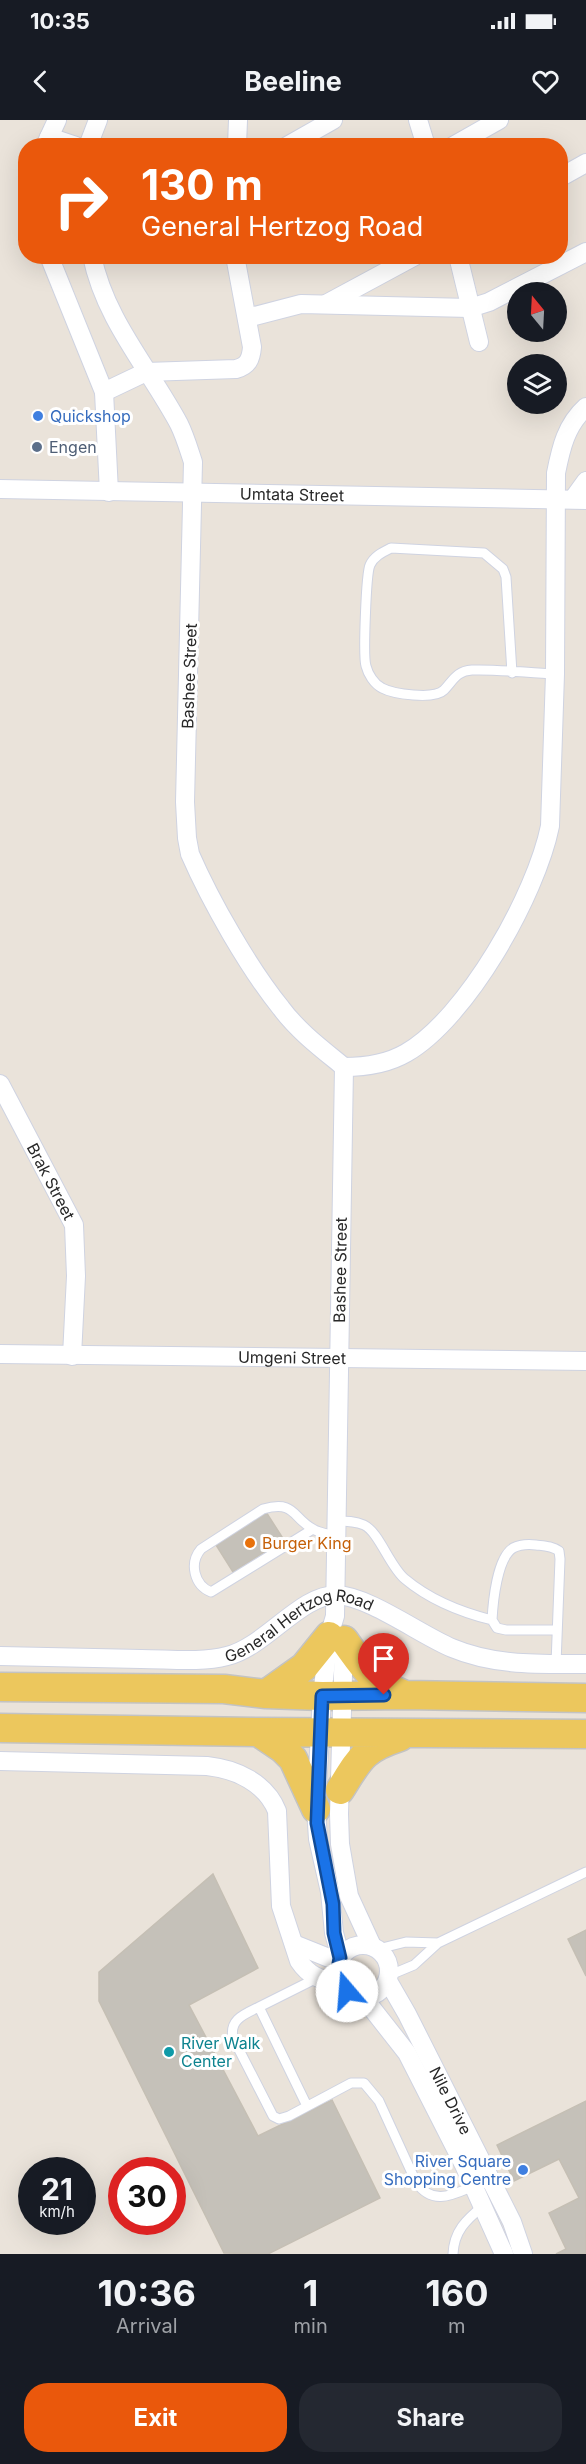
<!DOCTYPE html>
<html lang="en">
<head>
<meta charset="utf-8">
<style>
  :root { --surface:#171b24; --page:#242831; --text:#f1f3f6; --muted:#9ea1a6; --accent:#ea580c }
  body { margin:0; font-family:Inter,sans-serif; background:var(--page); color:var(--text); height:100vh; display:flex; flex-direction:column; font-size:22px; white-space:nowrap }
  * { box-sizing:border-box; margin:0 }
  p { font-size:20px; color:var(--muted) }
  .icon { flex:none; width:33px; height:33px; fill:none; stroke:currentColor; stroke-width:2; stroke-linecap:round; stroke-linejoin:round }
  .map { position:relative; height:2134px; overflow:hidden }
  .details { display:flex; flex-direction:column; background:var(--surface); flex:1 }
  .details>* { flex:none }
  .guide { position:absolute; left:18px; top:18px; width:550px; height:126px; border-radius:24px; box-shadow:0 6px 24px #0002; background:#ea580c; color:#fff; overflow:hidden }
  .needle { width:39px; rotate:342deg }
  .controls { position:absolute; left:507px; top:162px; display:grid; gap:12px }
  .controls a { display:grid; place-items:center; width:60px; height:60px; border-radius:50%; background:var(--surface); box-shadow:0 6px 24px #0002; font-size:30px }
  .speed { position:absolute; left:18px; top:2037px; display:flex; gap:12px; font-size:30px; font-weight:700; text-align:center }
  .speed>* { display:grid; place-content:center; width:78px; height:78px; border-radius:50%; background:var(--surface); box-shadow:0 6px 24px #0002; line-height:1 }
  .speed small { font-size:15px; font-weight:400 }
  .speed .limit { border:9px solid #d22; background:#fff; color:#111 }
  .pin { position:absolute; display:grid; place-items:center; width:51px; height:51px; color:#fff; margin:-62px -26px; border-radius:50% 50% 50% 0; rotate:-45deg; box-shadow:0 0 6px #0007 }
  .pin .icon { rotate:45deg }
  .me { position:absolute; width:66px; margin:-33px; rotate:342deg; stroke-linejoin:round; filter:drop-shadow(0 0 4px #0008) }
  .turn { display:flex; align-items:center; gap:21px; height:126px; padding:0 24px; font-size:27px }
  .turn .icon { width:78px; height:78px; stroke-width:2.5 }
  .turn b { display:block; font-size:42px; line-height:51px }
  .eta { display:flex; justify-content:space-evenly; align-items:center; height:102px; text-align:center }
  .eta b { font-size:36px; font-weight:700; line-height:42px }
  .action { display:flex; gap:12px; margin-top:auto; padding:12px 24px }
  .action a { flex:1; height:69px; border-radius:24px; background:var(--accent); color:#fff; font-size:24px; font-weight:700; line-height:69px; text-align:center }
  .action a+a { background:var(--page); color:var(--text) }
  .status { display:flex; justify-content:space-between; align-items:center; height:42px; padding:0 30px; background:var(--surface); direction:ltr }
  .status svg { height:16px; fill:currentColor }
  header { display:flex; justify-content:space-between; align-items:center; height:78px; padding:0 24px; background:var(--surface); font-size:27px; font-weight:700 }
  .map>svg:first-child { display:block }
</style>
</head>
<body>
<div class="status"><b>10:35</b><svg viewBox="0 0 49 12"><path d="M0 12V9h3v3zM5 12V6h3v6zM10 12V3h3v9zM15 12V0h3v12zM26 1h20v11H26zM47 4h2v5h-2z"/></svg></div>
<header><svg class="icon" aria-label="back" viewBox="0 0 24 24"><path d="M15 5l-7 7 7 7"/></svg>Beeline<svg class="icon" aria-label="heart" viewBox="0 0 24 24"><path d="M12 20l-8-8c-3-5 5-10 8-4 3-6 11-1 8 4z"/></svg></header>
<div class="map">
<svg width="586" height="2134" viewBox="0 0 586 2134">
  <rect width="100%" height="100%" fill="#eae3da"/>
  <path fill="#c5c1b9" stroke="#c5bfb4" stroke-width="1.5" d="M266,1392L284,1420L233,1452L216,1425Z
    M213,1754L258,1848L189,1885L258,2016L332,1980L380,2078L268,2134L224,2133L99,1881V1852Z
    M586,1810V1856L568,1819Z
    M586,1981V2134H556L566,2129L549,2093L579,2078L559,2039L514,2061L497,2025Z"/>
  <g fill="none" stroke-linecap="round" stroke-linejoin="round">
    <defs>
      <path id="lane" d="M512,553L506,457L503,449L484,433L391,428C383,432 374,436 370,445C366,454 363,537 366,546C368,554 374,564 382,568C393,574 434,580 444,570C453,561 456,551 472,550C499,549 528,553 555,554
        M337,1401C346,1401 355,1401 364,1405C379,1412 390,1447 405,1459C430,1480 460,1492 492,1500
        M313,1409L211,1472C194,1465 189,1443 201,1429L263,1389C296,1380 292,1398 313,1409C319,1413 329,1414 336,1416
        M556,1544L560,1439L559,1431C552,1426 545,1426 536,1425C528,1424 521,1424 513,1428C497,1438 493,1482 492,1500L497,1508L506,1510H557
        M378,1829L406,1822L438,1823
        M390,1855L414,1845L438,1823L586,1752
        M259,1887C245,1894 229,1899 233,1918L273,1996L279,1999L289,1996L351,1963H364L379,1981L416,2062C433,2087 454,2074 476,2065
        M307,1986L259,1887L317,1858
        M453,2134C454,2111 466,2100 483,2086"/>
      <g id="street">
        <path d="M418,0L426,26"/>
        <path d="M49,17L76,26"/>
        <path d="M45,26L57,0"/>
        <path d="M88,26L98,0"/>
        <path d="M237,26L238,0"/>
        <path d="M287,26L333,0"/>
        <path d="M453,26L499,0"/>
        <path d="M561,57L586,43"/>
        <path d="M49,136L104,272L109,372"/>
        <path d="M92,136C105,200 149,248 179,304C185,316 189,330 193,342L185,682L187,718L190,734C211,782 248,847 281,888C298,911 322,929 344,947L335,1496L329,1516L322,1576L316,1689L318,1719L330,1772L334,1813L341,1838"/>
        <path d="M458,136L479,222"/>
        <path d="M326,184L415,136"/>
        <path d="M247,198L301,184L470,188L489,182L586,132"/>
        <path d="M104,272L146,252L236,249C248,246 251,239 252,227L235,136"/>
        <path id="s1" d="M0,369L586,380"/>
        <path d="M573,379L586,361"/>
        <path d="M344,947C365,947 387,944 406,933C467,898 536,775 550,706L555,554L556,353C561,328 566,305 586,287"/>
        <path id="s2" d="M0,964L74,1105L76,1156L72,1236"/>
        <path id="s3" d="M0,1234L586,1241"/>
        <path d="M344,1520L339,1694L340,1724L349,1776L372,1826"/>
        <path id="s4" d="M0,1536C47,1537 94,1538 141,1539C169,1539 200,1543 227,1536C265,1527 301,1474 337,1475C368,1476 421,1515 452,1528C495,1546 540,1544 586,1544"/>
        <path d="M0,1641L207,1646C236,1649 266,1663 277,1691L281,1786L299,1841C309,1856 322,1862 339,1861"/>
        <path d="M294,1824L339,1842"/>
        <circle cx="363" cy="1851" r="26"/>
        <path id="s5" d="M388,1861L407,1894L512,2102L523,2134"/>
        <path d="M363,1877L407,1933L464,2045L504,2134"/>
      </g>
      <path id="primary" d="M344,1520C363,1546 371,1562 403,1574
        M0,1567L224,1569L266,1574L322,1576L405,1575L586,1578
        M266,1574L304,1547L329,1516
        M0,1608L258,1612L586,1614
        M258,1612L283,1629L293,1639L316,1689
        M340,1670C360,1638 363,1629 400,1617"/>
    </defs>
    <use href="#lane" stroke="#cfd3e1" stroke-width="11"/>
    <use href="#street" stroke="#cfd3e1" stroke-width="20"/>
    <use href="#primary" stroke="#c3c3c3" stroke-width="31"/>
    <use href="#lane" stroke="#fff" stroke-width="9"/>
    <use href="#street" stroke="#fff" stroke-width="18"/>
    <use href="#primary" stroke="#ecc75d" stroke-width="28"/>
  </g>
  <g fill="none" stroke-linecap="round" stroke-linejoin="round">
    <defs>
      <path id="route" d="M347,1871L337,1855L340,1838L334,1813L333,1784L317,1703L322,1576L384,1575"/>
    </defs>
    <use href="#route" stroke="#114b97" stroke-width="15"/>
    <use href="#route" stroke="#1a73e8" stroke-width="10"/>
  </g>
  <g fill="#3f7fe0" stroke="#fff" stroke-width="2">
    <circle cx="38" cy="296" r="6"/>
    <circle cx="523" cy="2050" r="6"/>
  </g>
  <circle fill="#5c6f8a" stroke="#fff" stroke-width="2" cx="37" cy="327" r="6"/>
  <circle fill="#e8710a" stroke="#fff" stroke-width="2" cx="250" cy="1423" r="6"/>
  <circle fill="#0f9aa8" stroke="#fff" stroke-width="2" cx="169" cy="1932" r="6"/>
  <g text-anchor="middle" stroke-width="6" stroke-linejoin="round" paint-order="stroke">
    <g font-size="16" fill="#366cbe" stroke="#fff" text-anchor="start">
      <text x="50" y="302">Quickshop</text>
      <text x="511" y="2047" text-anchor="end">River Square<tspan x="511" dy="18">Shopping Centre</tspan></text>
    </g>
    <g font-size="16" fill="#4e5e75" stroke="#fff" text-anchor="start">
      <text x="49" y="333">Engen</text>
    </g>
    <g font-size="16" fill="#282828" stroke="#fff">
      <text dy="6" stroke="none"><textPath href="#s1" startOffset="292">Umtata Street</textPath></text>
      <text transform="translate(189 556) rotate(-88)" y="6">Bashee Street</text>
      <text dy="6" stroke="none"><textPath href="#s2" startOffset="110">Brak Street</textPath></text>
      <text transform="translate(340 1150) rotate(-89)" y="6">Bashee Street</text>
      <text dy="6" stroke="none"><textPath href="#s3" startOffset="292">Umgeni Street</textPath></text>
      <text dy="6" stroke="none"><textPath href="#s4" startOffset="309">General Hertzog Road</textPath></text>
      <text dy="6" stroke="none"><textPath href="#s5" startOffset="135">Nile Drive</textPath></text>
    </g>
    <g font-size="16" fill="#c56008" stroke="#fff" text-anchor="start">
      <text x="262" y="1429">Burger King</text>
    </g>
    <g font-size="16" fill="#0d838f" stroke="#fff" text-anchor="start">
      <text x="181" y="1929">River Walk<tspan x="181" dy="18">Center</tspan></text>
    </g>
  </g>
</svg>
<div class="controls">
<a><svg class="needle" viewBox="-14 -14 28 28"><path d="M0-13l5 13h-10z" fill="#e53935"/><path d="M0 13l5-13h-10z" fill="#9ea1a6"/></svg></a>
<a><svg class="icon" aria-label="layers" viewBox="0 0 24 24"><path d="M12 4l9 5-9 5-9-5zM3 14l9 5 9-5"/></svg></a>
</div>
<div class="speed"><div>21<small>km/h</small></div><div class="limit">30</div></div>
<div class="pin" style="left:384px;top:1575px;background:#d93025"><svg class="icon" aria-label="arrive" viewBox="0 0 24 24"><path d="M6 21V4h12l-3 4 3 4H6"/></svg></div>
<svg class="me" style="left:347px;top:1871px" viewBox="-20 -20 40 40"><circle r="19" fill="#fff"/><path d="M0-13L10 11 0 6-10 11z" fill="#1a73e8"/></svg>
<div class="guide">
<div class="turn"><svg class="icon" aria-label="right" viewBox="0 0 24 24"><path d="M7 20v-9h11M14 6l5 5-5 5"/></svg><div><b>130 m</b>General Hertzog Road</div></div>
</div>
</div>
<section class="details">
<div class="eta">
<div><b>10:36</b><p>Arrival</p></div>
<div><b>1</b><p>min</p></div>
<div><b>160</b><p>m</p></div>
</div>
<div class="action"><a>Exit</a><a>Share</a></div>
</section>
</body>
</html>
